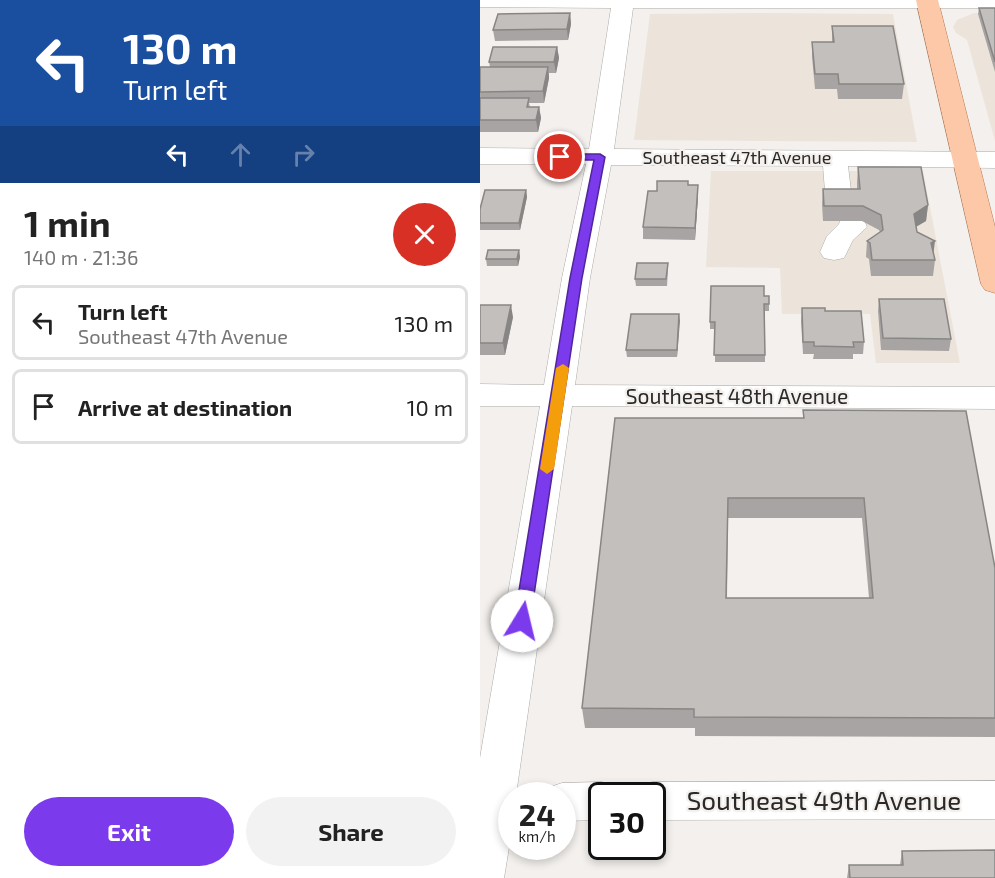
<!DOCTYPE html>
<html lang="en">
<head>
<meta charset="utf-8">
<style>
  :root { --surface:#fff; --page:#f2f2f2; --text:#222; --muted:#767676; --line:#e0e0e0; --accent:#7c3aed }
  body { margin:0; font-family:"Exo 2",sans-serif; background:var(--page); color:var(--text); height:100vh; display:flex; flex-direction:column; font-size:22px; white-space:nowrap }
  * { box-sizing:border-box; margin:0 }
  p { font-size:20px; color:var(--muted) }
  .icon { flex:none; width:33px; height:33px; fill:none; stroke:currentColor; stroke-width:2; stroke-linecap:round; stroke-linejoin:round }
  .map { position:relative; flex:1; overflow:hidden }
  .drawer { display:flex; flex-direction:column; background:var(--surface); width:480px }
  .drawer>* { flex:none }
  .hud { background:#1a4fa0; color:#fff; overflow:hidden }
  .speed { position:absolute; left:18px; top:782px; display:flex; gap:12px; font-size:30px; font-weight:700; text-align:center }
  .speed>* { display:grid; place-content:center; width:78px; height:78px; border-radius:50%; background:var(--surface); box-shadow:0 3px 9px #0003; line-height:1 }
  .speed small { font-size:15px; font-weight:400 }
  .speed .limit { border:3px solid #111; border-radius:9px; background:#fff; color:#111 }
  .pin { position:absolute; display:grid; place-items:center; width:51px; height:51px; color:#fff; margin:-26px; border:3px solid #fff; border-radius:50%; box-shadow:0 2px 6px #0007 }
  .me { position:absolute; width:66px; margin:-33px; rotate:9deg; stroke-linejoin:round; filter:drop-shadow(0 0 4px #0008) }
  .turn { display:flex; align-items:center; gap:21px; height:126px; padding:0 24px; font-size:27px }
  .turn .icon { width:78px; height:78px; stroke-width:2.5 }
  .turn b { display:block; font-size:42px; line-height:51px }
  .lanes { display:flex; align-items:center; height:57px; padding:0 24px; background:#0003; justify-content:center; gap:30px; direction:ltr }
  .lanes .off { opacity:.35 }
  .round { display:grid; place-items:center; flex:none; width:63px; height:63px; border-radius:32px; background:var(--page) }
  .summary { display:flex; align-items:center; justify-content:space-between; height:102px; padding:0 24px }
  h1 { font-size:36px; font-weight:700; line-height:45px }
  .button { display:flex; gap:12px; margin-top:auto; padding:12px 24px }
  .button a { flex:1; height:69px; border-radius:36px; background:var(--accent); color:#fff; font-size:24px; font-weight:700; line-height:69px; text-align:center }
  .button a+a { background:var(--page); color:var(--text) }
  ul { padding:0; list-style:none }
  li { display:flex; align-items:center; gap:18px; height:75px; margin:0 12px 9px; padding:0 12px; border:3px solid var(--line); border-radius:9px }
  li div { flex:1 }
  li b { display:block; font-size:22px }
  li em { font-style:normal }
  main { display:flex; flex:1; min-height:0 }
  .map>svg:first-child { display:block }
</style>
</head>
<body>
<main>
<section class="drawer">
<div class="hud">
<div class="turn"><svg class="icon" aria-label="left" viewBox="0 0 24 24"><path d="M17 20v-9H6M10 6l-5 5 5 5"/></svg><div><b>130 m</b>Turn left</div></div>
<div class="lanes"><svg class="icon" aria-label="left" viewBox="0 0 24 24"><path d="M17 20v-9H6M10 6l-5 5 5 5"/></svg><svg class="icon off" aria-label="ahead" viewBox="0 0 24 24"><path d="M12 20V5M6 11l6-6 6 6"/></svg><svg class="icon off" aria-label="right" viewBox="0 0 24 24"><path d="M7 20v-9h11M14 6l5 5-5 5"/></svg></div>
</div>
<div class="summary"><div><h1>1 min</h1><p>140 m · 21:36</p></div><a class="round" style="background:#d93025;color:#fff"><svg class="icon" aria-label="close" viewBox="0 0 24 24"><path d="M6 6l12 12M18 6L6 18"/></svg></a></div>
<ul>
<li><svg class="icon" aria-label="left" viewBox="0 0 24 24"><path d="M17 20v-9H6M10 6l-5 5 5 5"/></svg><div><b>Turn left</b><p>Southeast 47th Avenue</p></div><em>130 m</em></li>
<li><svg class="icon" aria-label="arrive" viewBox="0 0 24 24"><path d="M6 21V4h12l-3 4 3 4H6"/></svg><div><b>Arrive at destination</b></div><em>10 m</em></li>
</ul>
<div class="button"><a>Exit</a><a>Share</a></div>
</section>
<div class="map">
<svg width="515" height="878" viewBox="0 0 515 878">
  <rect width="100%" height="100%" fill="#f3f0ed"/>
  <path fill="#ece4db" d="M279,13L413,14L437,142L154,140L170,14Z
    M494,13H515V141L487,40L476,33L473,27L477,20Z
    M231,171H443L480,363H396L390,314H302L300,268L226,267Z"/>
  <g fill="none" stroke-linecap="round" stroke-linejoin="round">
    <defs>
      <path id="minor" d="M0,0H515V8H153L134,149L515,152V168L368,166L371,191L367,197L358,199L349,197L345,191L343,166L131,165L110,278L95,385L515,387V409L92,406L36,795H32V829L24,878H0V758L60,406H0V384L64,385L82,278L106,164H0V148L109,149L131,8L0,7Z
        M372,213L382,215L387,227L373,240L364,258L354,260L344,258L340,252L347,236L359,224L362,215Z
        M515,781V819L172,820V795H153L157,787L172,782Z
        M122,782L137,787L141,795H122V820L82,821V795H64L67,788L82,783Z"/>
      <path id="major" d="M436,0H458L515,227V293L505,290L501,284Z"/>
    </defs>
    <use href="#minor" stroke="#aeaba8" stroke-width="1"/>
    <use href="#major" stroke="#b17955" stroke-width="1"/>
    <use href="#minor" fill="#fff" fill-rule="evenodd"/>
    <use href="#major" fill="#fcc8a7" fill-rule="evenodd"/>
  </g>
  <path fill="#a8a4a3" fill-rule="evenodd" d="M499,8H515V72L498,14Z
    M90,13L91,24L88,40L15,41L13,30Z
    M352,26L424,84L422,99H358L357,89H335L332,57V42H352Z
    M77,47L79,58L76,73H69V78L64,103H49L50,107H59L61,118L58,132H0V67H10L9,62Z
    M378,167L448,205L446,221L436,227L437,232L453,253L455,260L453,276H391L389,259L386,257L387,241L400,232L399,230L382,221H343L342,204L343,189H377V182Z
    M208,185L218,196L215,240L163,239V227L177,191Z
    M46,190L47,197L40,230H0V209Z
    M39,250L40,257L38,266H7L6,259Z
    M188,270L187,286H156L155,279Z
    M284,296L289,304V311H285V362H235V329H230V322Z
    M399,299L471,339L469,351L401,350L398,311Z
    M0,305L33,317L25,355H0Z
    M322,308L345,311L384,342L383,354H373V359H333L334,354H323L321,321Z
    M199,314L197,357H147L146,350Z
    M323,410L515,568V737L215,736V728H105L102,708L135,418H323ZM248,518H382L389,598H247Z
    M422,851L515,878H367L369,865H420Z"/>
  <path fill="#888684" d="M90,13L91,24L88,40L87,29Z
    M77,47L79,58L76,73L74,62Z
    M68,67L69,78L64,103L63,91Z
    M59,107L61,118L58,132L56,120Z
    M218,185V196L215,240V228Z
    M46,190L47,197L40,230L39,223Z
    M448,205L446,221L432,229L434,214Z
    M455,241L453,257L451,243Z
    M39,250L40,257L38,266L37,259Z
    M31,305L33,317L25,355L23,343Z
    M199,314L200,321L197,357V350Z"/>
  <path fill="#c3bfbd" stroke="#888684" stroke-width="1.5" fill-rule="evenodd" d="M499,8H515V62Z
    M90,13L87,29L13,30L18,14Z
    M352,26H413L424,84H359L358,74H335L332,42H354Z
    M13,47H77L74,62H9Z
    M0,67H68L63,91L0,92Z
    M0,98H49L47,107H59L56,120H0Z
    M378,167H441L448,205L434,214L437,232L455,241L451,243L455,260H392L390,243L387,241L403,230L401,215L383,206H344L343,189H380Z
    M177,181H208V185H218L215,228L163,227L168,191H177Z
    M5,190H46L39,223H0V209Z
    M8,250H39L37,259H6Z
    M157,263H188L186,279H155Z
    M231,286H284V296H289V304H284L285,355H234L235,322H230Z
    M399,299H464L471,339L403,338Z
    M0,305H31L23,343H0Z
    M322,308H345V311H381L384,342H373L374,347L334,346V342H323Z
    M151,314H199L197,350H146Z
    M323,410L486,411L515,568V718L214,717V709L102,708L135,418H324ZM248,498H384L393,598H246Z
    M515,850V878H370L369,865H423L422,851Z"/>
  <path fill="#7c3aed" stroke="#51269a" stroke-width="1.5" d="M120,154L125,157L102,278L50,621L48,626L42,627L37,626L34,621L90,278L114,160H80L75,157L80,154Z"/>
  <path fill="#f59e0b" d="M83,364L89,368L74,469L67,474L60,469L76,368Z"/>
  <g text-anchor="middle" stroke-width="4.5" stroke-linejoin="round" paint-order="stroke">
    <g font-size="18" fill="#2a2928" stroke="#f3f0ed">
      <text x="257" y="164">Southeast 47th Avenue</text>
    </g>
    <g font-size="21" fill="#2a2928" stroke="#f3f0ed">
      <text x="257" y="404">Southeast 48th Avenue</text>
    </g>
    <g font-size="26" fill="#2a2928" stroke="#f3f0ed">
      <text x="344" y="810">Southeast 49th Avenue</text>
    </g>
  </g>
</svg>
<div class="speed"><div>24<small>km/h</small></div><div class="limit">30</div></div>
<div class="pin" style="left:80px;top:157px;background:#d93025"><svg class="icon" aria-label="arrive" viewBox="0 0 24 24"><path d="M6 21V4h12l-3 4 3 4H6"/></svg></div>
<svg class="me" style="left:42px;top:621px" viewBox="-20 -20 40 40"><circle r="19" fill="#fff"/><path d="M0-13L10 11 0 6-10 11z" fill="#7c3aed"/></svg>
</div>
</main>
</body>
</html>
